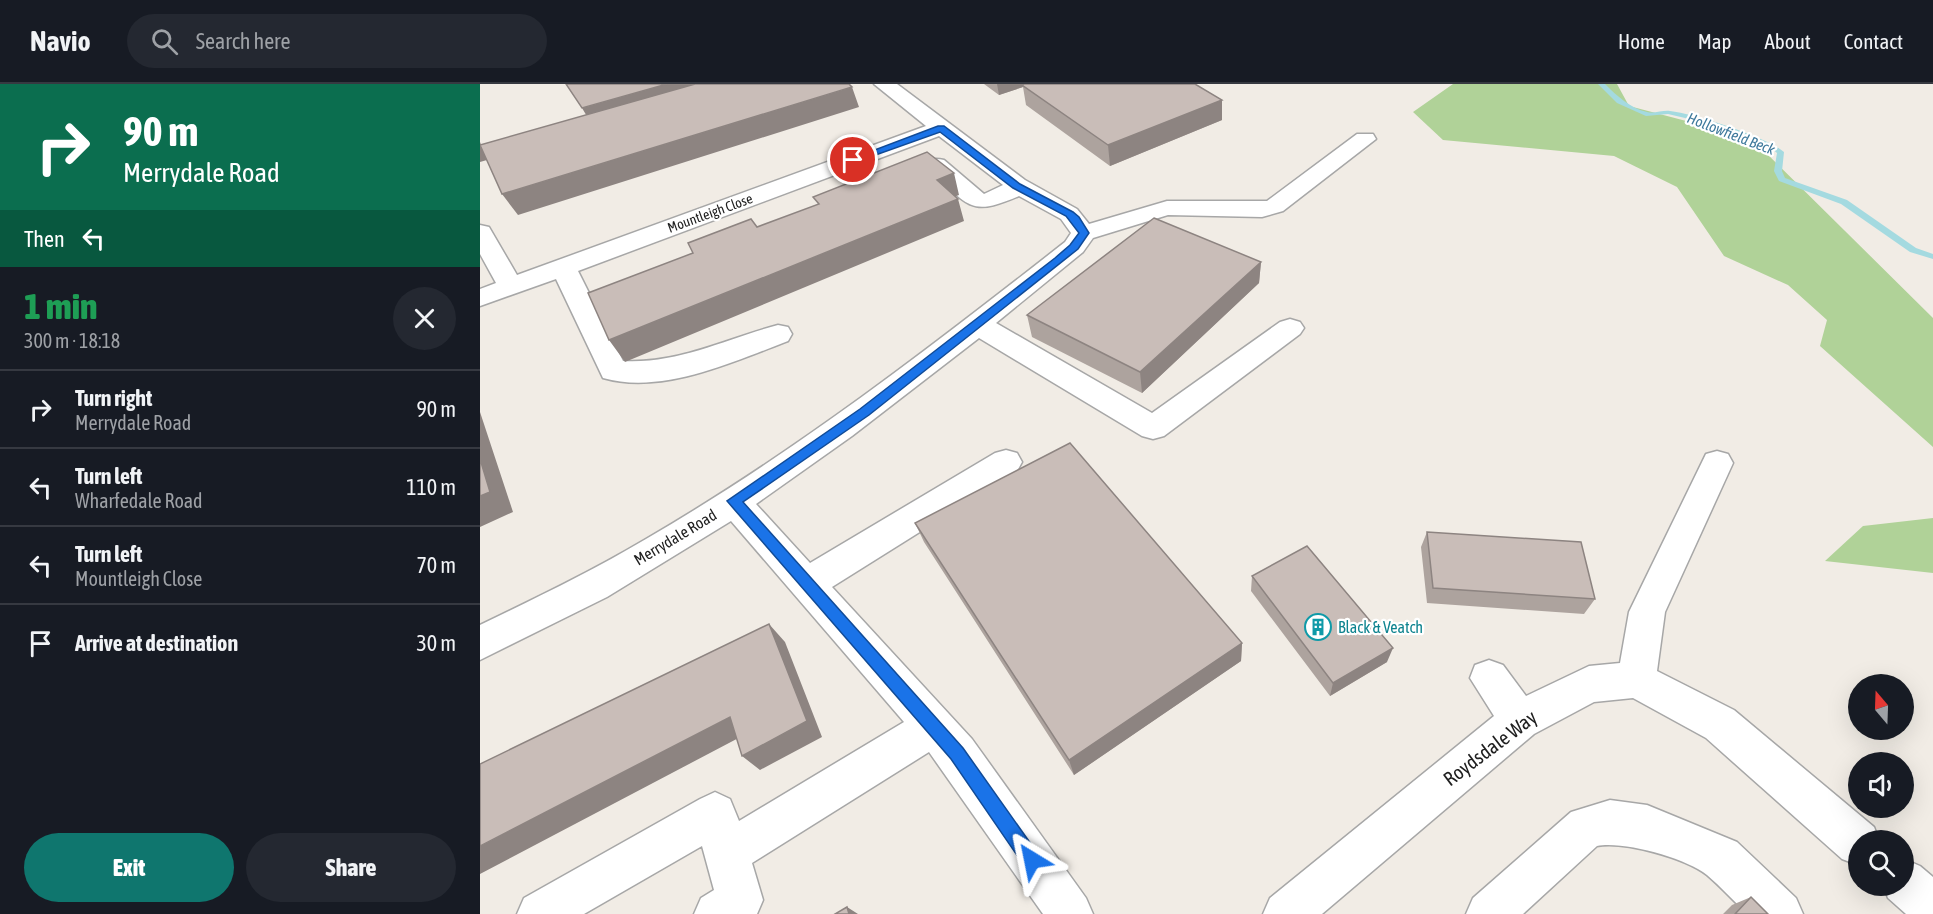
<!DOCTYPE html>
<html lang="en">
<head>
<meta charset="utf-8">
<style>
  :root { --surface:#171b24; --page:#242831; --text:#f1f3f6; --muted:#9ea1a6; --line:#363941; --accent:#0f766e }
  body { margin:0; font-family:"Asap Condensed",sans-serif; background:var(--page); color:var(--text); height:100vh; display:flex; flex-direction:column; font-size:22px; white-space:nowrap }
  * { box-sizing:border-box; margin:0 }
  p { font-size:20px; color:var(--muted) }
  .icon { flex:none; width:33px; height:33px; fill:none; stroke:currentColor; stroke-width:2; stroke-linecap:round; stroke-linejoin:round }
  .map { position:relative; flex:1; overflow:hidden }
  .details { display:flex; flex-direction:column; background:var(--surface); width:480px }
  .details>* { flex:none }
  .banner { background:#0b6e4f; color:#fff; overflow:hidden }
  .needle { width:39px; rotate:341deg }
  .tools { position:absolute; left:1368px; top:590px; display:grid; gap:12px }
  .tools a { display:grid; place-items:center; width:66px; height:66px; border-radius:50%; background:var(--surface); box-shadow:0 6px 24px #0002; font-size:30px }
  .pin { position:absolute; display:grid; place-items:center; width:51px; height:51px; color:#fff; margin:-26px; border:3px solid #fff; border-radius:50%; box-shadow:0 2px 6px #0007 }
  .me { position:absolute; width:66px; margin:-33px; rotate:325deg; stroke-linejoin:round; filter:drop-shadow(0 0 4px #0008) }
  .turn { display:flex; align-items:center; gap:21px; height:126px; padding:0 24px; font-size:27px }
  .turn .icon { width:78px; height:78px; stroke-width:2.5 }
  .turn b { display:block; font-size:42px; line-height:51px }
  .then { display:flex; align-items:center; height:57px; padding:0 24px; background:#0003; gap:12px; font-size:22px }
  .round { display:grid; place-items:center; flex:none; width:63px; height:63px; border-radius:32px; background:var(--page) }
  .headline { display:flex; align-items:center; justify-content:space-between; height:102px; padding:0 24px }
  h1 { font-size:36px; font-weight:800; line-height:45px; color:#1e9e55 }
  .cta { display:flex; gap:12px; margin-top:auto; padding:12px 24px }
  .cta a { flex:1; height:69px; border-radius:36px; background:var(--accent); color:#fff; font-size:24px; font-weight:800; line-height:69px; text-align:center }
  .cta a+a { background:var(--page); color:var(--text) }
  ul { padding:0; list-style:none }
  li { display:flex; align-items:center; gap:18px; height:78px; padding:0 24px; border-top:2px solid var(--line) }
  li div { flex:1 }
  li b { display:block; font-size:22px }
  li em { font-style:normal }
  header { display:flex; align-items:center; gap:36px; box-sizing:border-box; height:84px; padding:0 30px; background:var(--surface); border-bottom:2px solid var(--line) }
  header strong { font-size:28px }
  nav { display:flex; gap:33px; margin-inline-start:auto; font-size:21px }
  .search { width:420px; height:54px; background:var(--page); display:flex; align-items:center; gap:15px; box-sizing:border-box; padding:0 21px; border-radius:33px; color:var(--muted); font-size:22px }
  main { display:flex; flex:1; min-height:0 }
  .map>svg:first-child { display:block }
</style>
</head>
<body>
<header>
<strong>Navio</strong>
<div class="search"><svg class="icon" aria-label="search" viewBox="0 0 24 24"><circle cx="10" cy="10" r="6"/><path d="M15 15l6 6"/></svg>Search here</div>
<nav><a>Home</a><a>Map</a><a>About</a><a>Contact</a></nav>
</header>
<main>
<section class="details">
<div class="banner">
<div class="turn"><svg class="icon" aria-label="right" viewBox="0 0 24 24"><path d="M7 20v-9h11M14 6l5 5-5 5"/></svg><div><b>90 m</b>Merrydale Road</div></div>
<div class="then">Then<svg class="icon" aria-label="left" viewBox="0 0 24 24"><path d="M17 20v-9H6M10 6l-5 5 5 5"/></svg></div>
</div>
<div class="headline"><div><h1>1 min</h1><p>300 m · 18:18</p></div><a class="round"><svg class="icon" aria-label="close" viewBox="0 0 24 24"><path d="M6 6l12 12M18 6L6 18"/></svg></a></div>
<ul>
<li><svg class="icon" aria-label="right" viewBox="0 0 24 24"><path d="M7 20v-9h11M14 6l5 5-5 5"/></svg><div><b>Turn right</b><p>Merrydale Road</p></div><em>90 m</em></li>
<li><svg class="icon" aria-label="left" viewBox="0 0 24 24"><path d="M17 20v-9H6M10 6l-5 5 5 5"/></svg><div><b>Turn left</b><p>Wharfedale Road</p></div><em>110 m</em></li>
<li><svg class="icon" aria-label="left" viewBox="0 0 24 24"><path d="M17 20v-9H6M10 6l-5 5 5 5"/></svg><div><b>Turn left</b><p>Mountleigh Close</p></div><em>70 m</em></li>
<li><svg class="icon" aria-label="arrive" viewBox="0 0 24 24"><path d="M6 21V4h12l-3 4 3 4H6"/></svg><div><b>Arrive at destination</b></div><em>30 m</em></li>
</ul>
<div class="cta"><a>Exit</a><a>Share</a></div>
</section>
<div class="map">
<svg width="1453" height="830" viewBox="0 0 1453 830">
  <rect width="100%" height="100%" fill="#f1ece5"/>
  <path fill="#b0d298" d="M973,0H1137L1149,22L1271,54L1453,234V363L1340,262L1347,236L1308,201L1244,172L1197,103L1134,72L963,56L933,28Z
    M1453,434V489L1345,477L1383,442Z"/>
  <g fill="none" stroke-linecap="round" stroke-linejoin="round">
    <path fill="#a4dae0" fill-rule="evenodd" d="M1118,0H1125C1137,12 1150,24 1167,28C1174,30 1183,26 1190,27C1215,30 1287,53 1304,68L1302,87L1305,94L1367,116L1436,164L1453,170V175L1430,168L1361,120L1299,97L1294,87L1297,69L1290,63L1222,38L1188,30L1166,32L1137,19Z"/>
    <defs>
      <path id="minor" d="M394,0H417L545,96L597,125L609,140L687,117H787L877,50H893L896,55L803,127L782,133L688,131L613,154L603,168L516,239L672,329L800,238L810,235L820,238L824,244L820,250L684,352L673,355L662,352L499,254L372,352L276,420L330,479L515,369L526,366L537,369L542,378L537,387L352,503L492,655L606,814L613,830H563L449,668L272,779L283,816L277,830H214L221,814L234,806L222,762L104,830H37L44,814L220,715L235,708L250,715L259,737L424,638L251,437L127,513L0,576V541C56,514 112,487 166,455C314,369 450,264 585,158L591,149L581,135L539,112C490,133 490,122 453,90L439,94L431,92L428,87C435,77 453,73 464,76L504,110L523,101L459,52L98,187L143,277C199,280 245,255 298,241L308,243L312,250L308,257C253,278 182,311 123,294L76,195L0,222V205L16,199L0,170V141L9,143L37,191L446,42Z
        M1237,367L1248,370L1253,379L1185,528L1177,587L1254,626L1394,743L1399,756H1378V781L1362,775L1226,654L1153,614L1114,618L1054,650L842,830H783L790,814L1014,632L990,594L995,581L1009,576L1023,581L1046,612L1109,582L1140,579L1149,528L1226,370Z
        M1130,716L1167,721L1257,758L1316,814L1323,830H1267C1254,817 1241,803 1227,791C1205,774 1144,757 1117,762L1043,830H986L993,814L1091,728Z
        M1424,775L1440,782L1453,793V830H1426L1408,814L1403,801H1424Z"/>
    </defs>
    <use href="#minor" stroke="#a7a7a7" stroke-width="3"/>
    <use href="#minor" fill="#fff" fill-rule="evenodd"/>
  </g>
  <path fill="#ada39e" d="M504,0H715L742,16V36L630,82L546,21L543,3L519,11Z
    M781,178L779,199L662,309L552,253L547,231Z
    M435,439L762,559L761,577L594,691L444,458Z
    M947,448L1115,515L1104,530L947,519L941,463Z
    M772,492L907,578L850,612L771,507Z
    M1271,813L1288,830H1243L1252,821Z"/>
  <path fill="#8d8481" d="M187,0H267L114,44L102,24Z
    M517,0H551L542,1L543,3L519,11Z
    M372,3L379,23L38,131L22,110Z
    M742,16V36L630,82L628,61Z
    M0,58L7,76L0,78Z
    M474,89L479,111L463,117L457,96Z
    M478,115L484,137L145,278L129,256Z
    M781,178L779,199L662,309L660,288Z
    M0,328L33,428L0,443Z
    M289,540L305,558L342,653L280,686L262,672Z
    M762,559L761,577L594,691L589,676Z
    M913,564L907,578L850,612L853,599Z
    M250,633L268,649L0,790V762Z
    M367,823L378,830H369Z"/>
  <path fill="#c9bdb8" stroke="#8d8481" stroke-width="1.5" d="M86,0H187L102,24Z
    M215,0H369L372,3L22,110L0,61Z
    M544,0H715L742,16L628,61L542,1Z
    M447,68L474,89L457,96L478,115L129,256L108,209L213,169L208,159L271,135L277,143L339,120L333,113Z
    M674,134L781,178L660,288L547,231Z
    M590,359L762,559L589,676L435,439Z
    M0,375L10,408L0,412Z
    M947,448L1101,458L1115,515L953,504Z
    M827,462L913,564L853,599L772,492Z
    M289,540L327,637L262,672L250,633L0,762V680Z
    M1271,813L1288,830H1255Z
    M367,823L369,830H355Z"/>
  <path fill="#1a73e8" stroke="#114b97" stroke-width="1.5" d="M458,42H464L540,100L593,128L599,133L609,149L598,165L389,331L263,418L483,664L558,770L561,776L558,783L552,786L545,783L471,675L247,417L380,325L575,174L590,161L599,149L586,132L533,104L460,48L376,78L368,76Z"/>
  <defs>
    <symbol id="building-ring" viewBox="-11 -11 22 22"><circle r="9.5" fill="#fff" stroke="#0f9aa8" stroke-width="1.5"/><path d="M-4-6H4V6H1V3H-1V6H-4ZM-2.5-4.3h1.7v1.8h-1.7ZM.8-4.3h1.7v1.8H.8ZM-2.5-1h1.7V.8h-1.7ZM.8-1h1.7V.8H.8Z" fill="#0f9aa8"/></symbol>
  </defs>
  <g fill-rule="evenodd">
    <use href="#building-ring" x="823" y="528" width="30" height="30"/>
  </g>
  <g text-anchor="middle" stroke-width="4.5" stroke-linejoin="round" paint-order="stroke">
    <g font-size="14" fill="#202020" stroke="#fff">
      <text transform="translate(230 129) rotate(-20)" y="5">Mountleigh Close</text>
    </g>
    <g font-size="15" font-style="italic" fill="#3e799c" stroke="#fff">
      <text transform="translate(1251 50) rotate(21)" y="5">Hollowfield Beck</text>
    </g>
    <g font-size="16" fill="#202020" stroke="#fff">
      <text transform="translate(195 453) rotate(-31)" y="6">Merrydale Road</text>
    </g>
    <g font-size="16" fill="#0d838f" stroke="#fff" text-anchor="start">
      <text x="858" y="549">Black &amp; Veatch</text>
    </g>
    <g font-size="20" fill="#202020" stroke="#fff">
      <text transform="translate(1010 664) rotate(-37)" y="7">Roydsdale Way</text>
    </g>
  </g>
</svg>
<div class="tools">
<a><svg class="needle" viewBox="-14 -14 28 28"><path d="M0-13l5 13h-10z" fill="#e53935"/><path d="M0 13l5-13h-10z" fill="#9ea1a6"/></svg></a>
<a><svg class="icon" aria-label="sound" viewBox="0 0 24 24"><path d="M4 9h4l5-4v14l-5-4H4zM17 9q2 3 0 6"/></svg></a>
<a><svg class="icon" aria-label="search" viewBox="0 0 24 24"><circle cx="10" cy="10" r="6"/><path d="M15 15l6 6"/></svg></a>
</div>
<div class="pin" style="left:373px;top:76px;background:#d93025"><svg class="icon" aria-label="arrive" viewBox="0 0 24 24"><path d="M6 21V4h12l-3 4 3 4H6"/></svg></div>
<svg class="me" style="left:552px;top:776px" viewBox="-20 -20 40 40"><path d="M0-17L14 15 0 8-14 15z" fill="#1a73e8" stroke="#fff" stroke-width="4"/></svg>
</div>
</main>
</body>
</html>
